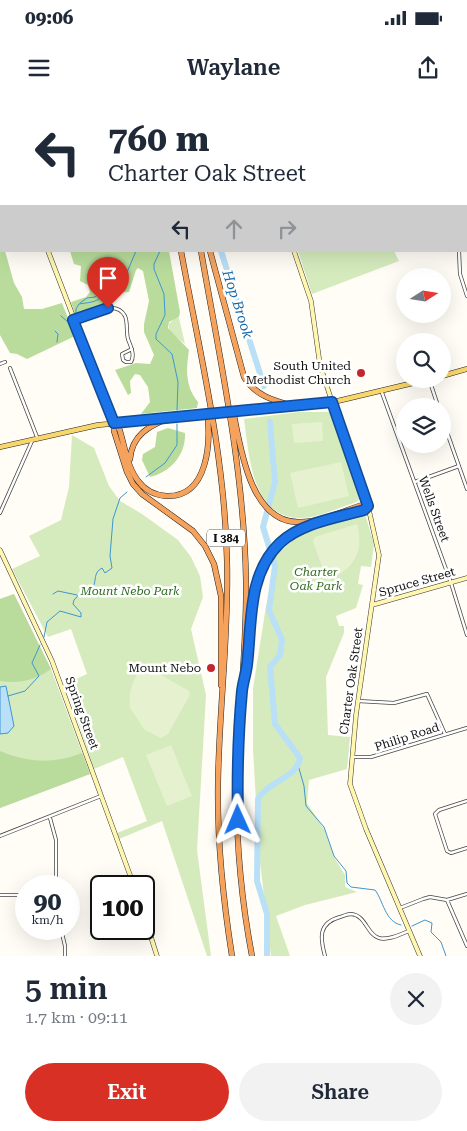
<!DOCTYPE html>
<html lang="en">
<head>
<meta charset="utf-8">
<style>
  :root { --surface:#fff; --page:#f2f2f3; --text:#1f2937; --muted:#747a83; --accent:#d93025 }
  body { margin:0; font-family:"Roboto Serif",serif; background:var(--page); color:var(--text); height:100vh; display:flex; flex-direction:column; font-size:19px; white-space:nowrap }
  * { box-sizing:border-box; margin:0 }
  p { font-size:16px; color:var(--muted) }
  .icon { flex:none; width:28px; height:28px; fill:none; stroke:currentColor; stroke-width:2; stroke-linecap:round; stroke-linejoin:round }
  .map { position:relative; height:856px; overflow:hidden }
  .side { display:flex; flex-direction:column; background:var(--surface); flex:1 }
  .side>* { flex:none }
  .top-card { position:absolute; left:0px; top:0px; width:468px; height:152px; box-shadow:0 5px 20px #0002; background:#fff; color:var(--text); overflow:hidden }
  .needle { width:32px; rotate:78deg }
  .fabs { position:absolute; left:396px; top:168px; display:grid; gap:10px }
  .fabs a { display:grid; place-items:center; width:55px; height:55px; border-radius:50%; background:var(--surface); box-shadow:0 5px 20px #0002; font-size:25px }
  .speed { position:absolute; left:15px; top:775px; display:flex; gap:10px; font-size:25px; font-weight:700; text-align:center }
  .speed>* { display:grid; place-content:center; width:65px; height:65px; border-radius:50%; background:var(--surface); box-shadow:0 5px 20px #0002; line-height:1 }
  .speed small { font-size:12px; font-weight:400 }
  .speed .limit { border:2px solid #111; border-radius:8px; background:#fff; color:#111 }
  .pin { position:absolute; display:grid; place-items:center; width:42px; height:42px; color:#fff; margin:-51px -21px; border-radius:50% 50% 50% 0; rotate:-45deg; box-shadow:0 0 5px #0007 }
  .pin .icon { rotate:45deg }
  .me { position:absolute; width:55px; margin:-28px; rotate:359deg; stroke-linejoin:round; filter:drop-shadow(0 0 4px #0008) }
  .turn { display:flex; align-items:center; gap:18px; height:105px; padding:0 25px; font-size:22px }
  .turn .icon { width:65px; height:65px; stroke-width:2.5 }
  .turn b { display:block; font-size:35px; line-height:42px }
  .lanes { display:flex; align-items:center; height:48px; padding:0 25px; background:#0003; justify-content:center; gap:25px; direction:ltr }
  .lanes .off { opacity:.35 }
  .round { display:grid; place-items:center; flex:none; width:52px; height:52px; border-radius:26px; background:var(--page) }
  .head { display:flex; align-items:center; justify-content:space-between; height:85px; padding:0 25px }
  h1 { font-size:30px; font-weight:600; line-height:38px }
  .primary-button { display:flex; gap:10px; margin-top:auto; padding:10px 25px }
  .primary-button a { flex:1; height:58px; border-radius:30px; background:var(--accent); color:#fff; font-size:20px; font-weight:600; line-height:58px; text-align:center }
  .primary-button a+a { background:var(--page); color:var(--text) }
  .status { display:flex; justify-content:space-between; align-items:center; height:35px; padding:0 25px; background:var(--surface); direction:ltr }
  .status svg { height:14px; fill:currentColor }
  header { display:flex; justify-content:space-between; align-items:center; height:65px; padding:0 25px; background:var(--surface); font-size:22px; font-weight:600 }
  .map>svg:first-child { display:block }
</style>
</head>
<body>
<div class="status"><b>09:06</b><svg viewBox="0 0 49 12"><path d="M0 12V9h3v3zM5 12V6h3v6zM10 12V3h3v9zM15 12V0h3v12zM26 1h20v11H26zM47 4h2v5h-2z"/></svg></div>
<header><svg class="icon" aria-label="menu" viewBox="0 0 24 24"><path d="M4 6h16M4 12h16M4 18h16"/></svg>Waylane<svg class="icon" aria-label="share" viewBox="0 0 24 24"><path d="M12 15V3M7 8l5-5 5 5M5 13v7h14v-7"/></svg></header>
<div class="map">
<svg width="467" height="856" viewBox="0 0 467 856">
  <rect width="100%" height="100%" fill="#fffdf5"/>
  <path fill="#d5ebbd" d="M298,151H394L399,161L312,194Z
    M175,218H179L185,244L169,231V224Z
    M299,312H330L358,391L359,400L354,403C337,408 316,419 298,418C251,416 249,353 244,319Z
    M72,335L94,348L109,386L120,401L142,414L178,440L191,457L200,476L203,497L191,529L206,595L197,750L211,856H207L162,721L119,739L117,733L147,721L123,657L94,669L65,584L87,574L71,529L48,537L12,469L40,456L29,436L61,420L69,387Z
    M365,414L374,444L371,467L361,466L358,484L363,485L356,508L336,516L339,526H344V533L326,577L328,635L350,637L347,669L309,680L307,703L324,729L334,757L345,775V787L357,792L305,805L276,816L290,856H271L259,753L253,649V589L266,506L274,473L273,458L299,435Z
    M14,494L51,569L90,674L0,708V499Z"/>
  <path fill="#b9dc9c" d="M0,138L1,151H5L14,183L22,197L24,209H42L62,203L75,236L27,259L17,254L10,253L0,235Z
    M70,151H169L180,212L179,217L169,222L168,228L189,250C186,270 185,286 198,302L197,308L141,314L150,302L148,287L140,275L135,274L130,281L131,293L128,295L115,270L136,263L150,264L154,255L144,232V224L149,201L143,171L138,168L136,170L129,192L114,193L108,204L75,214L71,202L86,197L90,192L88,185L80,181L81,166L74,164Z
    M168,328L185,333C186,354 171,372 150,377L142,360L143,354L155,347L157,332Z
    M14,494L51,569C36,580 19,584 0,581V499Z
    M0,651C28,663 54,664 82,653L90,674L0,708Z"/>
  <path fill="#e6f2cf" d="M322,322L323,341L294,343L292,324Z
    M341,362L349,396L298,408L290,373Z
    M357,424C365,454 352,470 327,481L313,441L315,437Z
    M145,566L189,591L190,595L168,634L161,638L145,630L130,608C128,593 133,575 145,566Z
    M171,645L192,696L167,706L146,655Z"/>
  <path fill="#b9e0f7" stroke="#3f96cf" d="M6,586L14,626L8,633L0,634V587Z"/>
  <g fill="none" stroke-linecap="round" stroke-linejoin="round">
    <path stroke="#3f96cf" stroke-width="1" d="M160,151L154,164V169L164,194L165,215L156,234V239L172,254L178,282L177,310
      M80,203L87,198L95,197L102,191
      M76,215V209L79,204C90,202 102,203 103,190L122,184L136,151
      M61,216L68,222
      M55,231L58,234L57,242
      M146,377L165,363L177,345V324
      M53,494L58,491L77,495
      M44,537L47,522L60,511L81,517V513L73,504L74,500L85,488L93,487C97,479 93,473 102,468L105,473L112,468L110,456L113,419L120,398L127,392
      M8,596L25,591L39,576L32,563L40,545
      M298,665L304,686L306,706L324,727L334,756L346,771L347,783L351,787L375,790C383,800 385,822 401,825
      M412,826L425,820L432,823L431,832L441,842L446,856"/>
    <path stroke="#b9e0f7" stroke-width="6" d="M190,0L191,1
      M221,151L264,286
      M267,856V814L257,781L258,699C267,682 297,678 300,658L275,624L270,567L280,555L282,540L269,510L275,466L263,427L275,382L270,322"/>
    <defs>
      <path id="street" d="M97,0L98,1
        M443,0V1
        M466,14H467
        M466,76L467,83
        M466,120L467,115
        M459,151L460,174L467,196
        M75,220C88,215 116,198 125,216C128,223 126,232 128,239C131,247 135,255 131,262H126L123,260L122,254L132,249
        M0,264L5,262
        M10,268L37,337
        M429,279L438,306
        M381,290L451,483L467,535
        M442,318L467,389
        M415,382L459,366
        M0,413L32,341
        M358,601L394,603L427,594L445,634
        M353,657H371L467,628
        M467,701L439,710L435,714L447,751L451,753L467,748
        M50,718L56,740V786
        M0,736L101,696
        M0,795H26
        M447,800L467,846
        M400,808L423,799L430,797L447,800L467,794
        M61,829L65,846V856
        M325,856C320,838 318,823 340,817C343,816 348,814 351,814C366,815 367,835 379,838C388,841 401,834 409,831"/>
      <path id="secondary" d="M271,1V0
        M0,12L1,16
        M48,151L114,323
        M294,151L311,201L320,265L332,302
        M368,406L379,455L356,615L350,684L366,729L420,856
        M0,450L52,561L134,786
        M372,505L467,478
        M144,815L157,856"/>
      <path id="primary" d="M442,276L467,269
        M332,302L368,406
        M242,312L325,304L430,279
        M0,347L98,325L199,316"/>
      <path id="highway" d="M154,0V1
        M173,0L174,1
        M181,151C200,254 225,356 227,461C229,535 219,609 218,683C217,741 223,799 232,856
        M201,151C220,260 244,369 246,480C247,542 240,603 237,664C235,728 240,793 252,856
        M210,151L244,277C256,297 276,301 297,307
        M233,310C240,346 250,422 298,422C319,423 343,411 362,405L368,406
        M114,323V331L127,372L133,384L142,394L193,431L205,446L214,464L221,496V585
        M114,323L119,328C125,346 127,368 139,382C145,390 155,395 166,396C209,398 211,341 207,311
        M130,359C132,335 149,326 169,318
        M246,569C252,522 247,459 294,433C315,421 341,417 364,410L368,406"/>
    </defs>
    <use href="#street" stroke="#444" stroke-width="4"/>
    <use href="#secondary" stroke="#333" stroke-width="5"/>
    <use href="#primary" stroke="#222" stroke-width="5.5"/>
    <use href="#highway" stroke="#222" stroke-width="6"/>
    <use href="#street" stroke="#fff" stroke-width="2.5"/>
    <use href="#secondary" stroke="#fff6b0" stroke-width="4"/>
    <use href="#primary" stroke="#f9d66b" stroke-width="4.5"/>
    <use href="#highway" stroke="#f5a25d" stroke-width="5"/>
    <defs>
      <path id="primary-bridge" d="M199,316L242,312"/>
    </defs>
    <use href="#primary-bridge" stroke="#222" stroke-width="5.5" stroke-linecap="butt"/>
    <use href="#primary-bridge" stroke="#f9d66b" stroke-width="4.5"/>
  </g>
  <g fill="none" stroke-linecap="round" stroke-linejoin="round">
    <defs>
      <path id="route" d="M108,208L73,220L114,323L332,302L368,406L364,410C336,418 301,423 280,443C247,474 252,525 247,565C246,574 243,582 242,591C238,634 237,677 238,720"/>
    </defs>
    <use href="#route" stroke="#114b97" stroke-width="12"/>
    <use href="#route" stroke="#1a73e8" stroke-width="9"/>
  </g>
  <g fill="#c4262e" stroke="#fff" stroke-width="2">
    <circle cx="361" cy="273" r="5"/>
    <circle cx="211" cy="568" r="5"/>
  </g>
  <g text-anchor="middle" stroke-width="5" stroke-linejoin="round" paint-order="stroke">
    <rect fill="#fff" stroke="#585858" stroke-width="1" x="207" y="429.5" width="38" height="17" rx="4"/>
    <g font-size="11" font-weight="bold" fill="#111">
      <text x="226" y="442">I 384</text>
    </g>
    <g font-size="12" fill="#111" stroke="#fff" text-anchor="end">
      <text x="351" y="270">South United<tspan x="351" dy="14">Methodist Church</tspan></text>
      <text x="201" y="572">Mount Nebo</text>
    </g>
    <g font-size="12" fill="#111" stroke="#fff">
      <text transform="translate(434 409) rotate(70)" y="4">Wells Street</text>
      <text transform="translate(417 482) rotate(-16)" y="4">Spruce Street</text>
      <text transform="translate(351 581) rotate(-82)" y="4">Charter Oak Street</text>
      <text transform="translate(82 613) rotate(70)" y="4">Spring Street</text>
      <text transform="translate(407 637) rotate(-18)" y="4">Philip Road</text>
    </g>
    <g font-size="12" font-style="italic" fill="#2f6b1f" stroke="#fff">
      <text x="316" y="476">Charter<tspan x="316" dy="14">Oak Park</tspan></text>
      <text x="130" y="495">Mount Nebo Park</text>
    </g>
    <g font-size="14" font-style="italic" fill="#1768a6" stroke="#fff">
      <text transform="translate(238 204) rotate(72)" y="5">Hop Brook</text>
    </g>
  </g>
</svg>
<div class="fabs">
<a><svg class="needle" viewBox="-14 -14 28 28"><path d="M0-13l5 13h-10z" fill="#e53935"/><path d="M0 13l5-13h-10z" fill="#747a83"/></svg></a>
<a><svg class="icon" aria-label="search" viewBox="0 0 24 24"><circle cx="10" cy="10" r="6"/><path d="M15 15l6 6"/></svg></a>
<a><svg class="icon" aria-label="layers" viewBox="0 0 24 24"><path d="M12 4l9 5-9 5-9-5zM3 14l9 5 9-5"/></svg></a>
</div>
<div class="speed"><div>90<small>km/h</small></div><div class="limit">100</div></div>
<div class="pin" style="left:108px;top:208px;background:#d93025"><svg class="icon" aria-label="arrive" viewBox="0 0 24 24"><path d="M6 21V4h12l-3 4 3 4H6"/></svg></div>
<svg class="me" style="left:238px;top:720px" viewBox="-20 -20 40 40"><path d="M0-17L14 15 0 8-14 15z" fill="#1a73e8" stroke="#fff" stroke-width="4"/></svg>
<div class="top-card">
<div class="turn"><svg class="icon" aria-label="left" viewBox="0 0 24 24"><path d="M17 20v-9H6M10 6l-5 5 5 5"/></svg><div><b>760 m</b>Charter Oak Street</div></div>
<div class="lanes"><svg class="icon" aria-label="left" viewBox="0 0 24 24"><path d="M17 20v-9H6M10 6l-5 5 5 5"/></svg><svg class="icon off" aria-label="ahead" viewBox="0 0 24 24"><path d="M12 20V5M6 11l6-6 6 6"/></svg><svg class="icon off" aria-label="right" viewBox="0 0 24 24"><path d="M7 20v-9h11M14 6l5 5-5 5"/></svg></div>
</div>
</div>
<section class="side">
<div class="head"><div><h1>5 min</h1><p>1.7 km · 09:11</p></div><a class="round"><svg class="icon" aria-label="close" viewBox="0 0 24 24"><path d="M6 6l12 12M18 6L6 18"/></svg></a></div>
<div class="primary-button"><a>Exit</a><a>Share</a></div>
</section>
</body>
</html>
